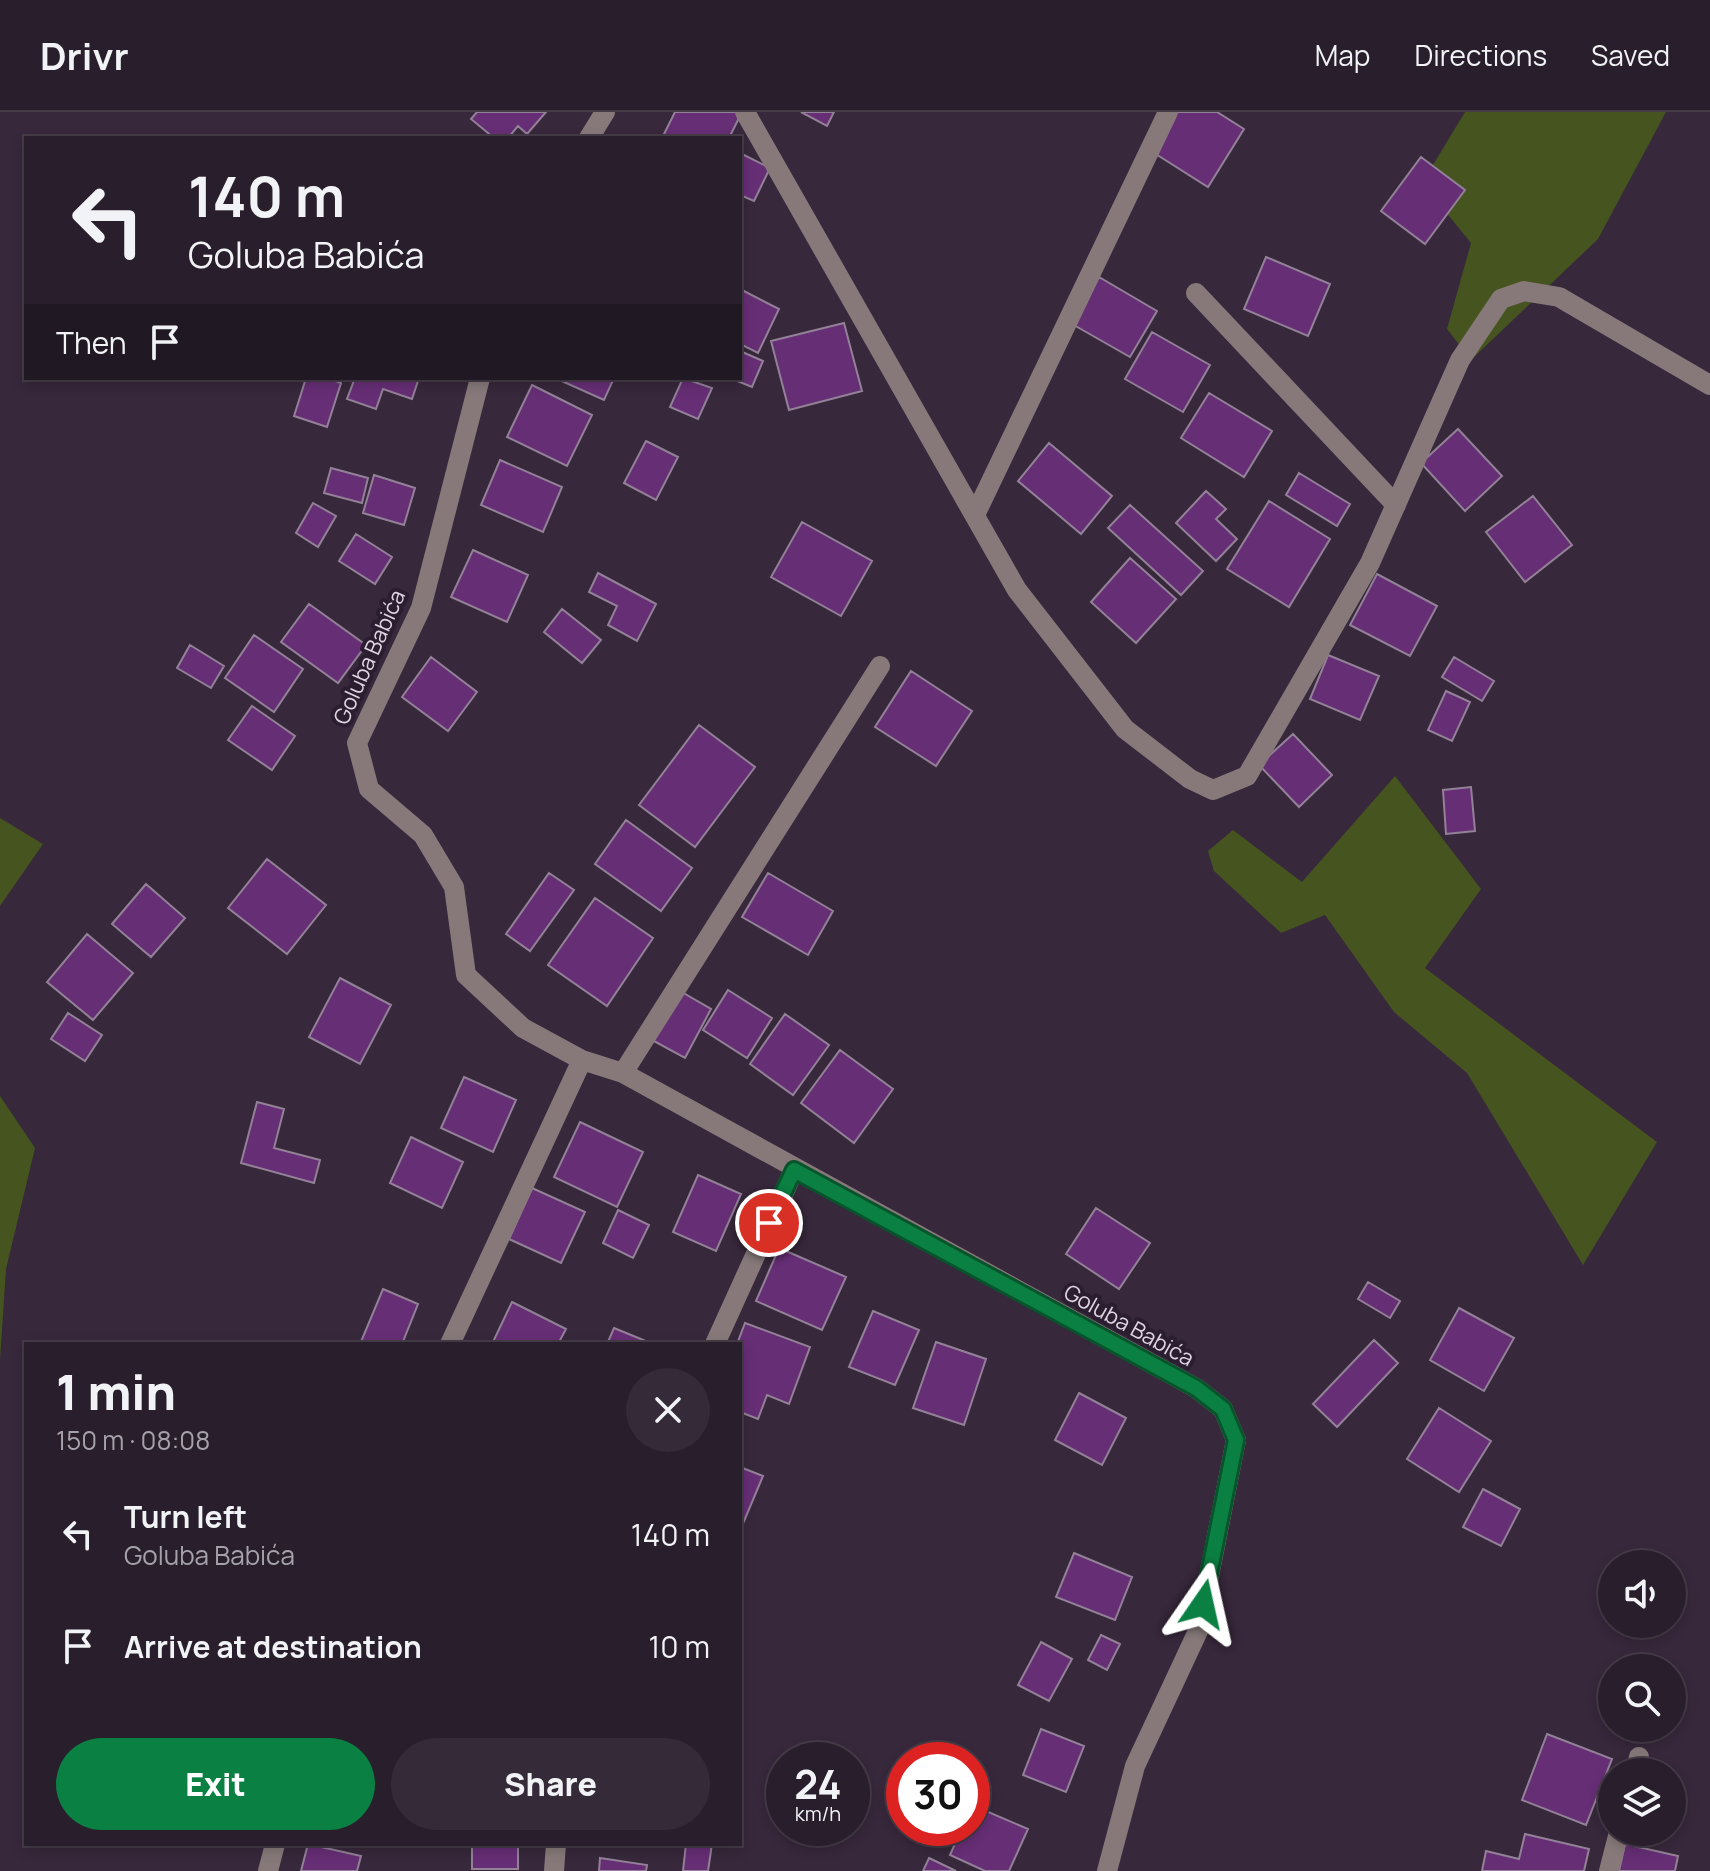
<!DOCTYPE html>
<html lang="en">
<head>
<meta charset="utf-8">
<style>
  :root { --surface:#291e2c; --page:#352b38; --text:#f1f3f6; --muted:#a5a2a9; --line:#453c48; --accent:#0b8043 }
  body { margin:0; font-family:Manrope,sans-serif; background:var(--page); color:var(--text); height:100vh; display:flex; flex-direction:column; font-size:30px; white-space:nowrap }
  * { box-sizing:border-box; margin:0 }
  p { font-size:26px; color:var(--muted) }
  .icon { flex:none; width:44px; height:44px; fill:none; stroke:currentColor; stroke-width:2; stroke-linecap:round; stroke-linejoin:round }
  .map { position:relative; flex:1; overflow:hidden }
  .sheet { position:absolute; left:24px; top:1230px; width:718px; height:504px; display:flex; flex-direction:column; background:var(--surface); border-radius:0px; box-shadow:0 4px 12px #0003,0 0 0 2px var(--line) }
  .sheet>* { flex:none }
  .guide { position:absolute; left:24px; top:24px; width:718px; height:244px; border-radius:0px; box-shadow:0 4px 12px #0003,0 0 0 2px var(--line); background:#291e2c; color:var(--text); overflow:hidden }
  .tools { position:absolute; left:1598px; top:1438px; display:grid; gap:16px }
  .tools a { display:grid; place-items:center; width:88px; height:88px; border-radius:50%; background:var(--surface); box-shadow:0 4px 12px #0003,0 0 0 2px var(--line); font-size:40px }
  .speed { position:absolute; left:766px; top:1630px; display:flex; gap:16px; font-size:40px; font-weight:700; text-align:center }
  .speed>* { display:grid; place-content:center; width:104px; height:104px; border-radius:50%; background:var(--surface); box-shadow:0 4px 12px #0003,0 0 0 2px var(--line); line-height:1 }
  .speed small { font-size:20px; font-weight:400 }
  .speed .limit { border:12px solid #d22; background:#fff; color:#111 }
  .pin { position:absolute; display:grid; place-items:center; width:68px; height:68px; color:#fff; margin:-34px; border:4px solid #fff; border-radius:50%; box-shadow:0 2px 8px #0007 }
  .me { position:absolute; width:88px; margin:-44px; rotate:11deg; stroke-linejoin:round; filter:drop-shadow(0 0 6px #0008) }
  .turn { display:flex; align-items:center; gap:28px; height:168px; padding:0 32px; font-size:36px }
  .turn .icon { width:104px; height:104px; stroke-width:2.5 }
  .turn b { display:block; font-size:56px; line-height:68px }
  .then { display:flex; align-items:center; height:76px; padding:0 32px; background:#0003; gap:16px; font-size:30px }
  .round { display:grid; place-items:center; flex:none; width:84px; height:84px; border-radius:42px; background:var(--page) }
  .summary { display:flex; align-items:center; justify-content:space-between; height:136px; padding:0 32px }
  h1 { font-size:48px; font-weight:800; line-height:60px }
  .button { display:flex; gap:16px; margin-top:auto; padding:16px 32px }
  .button a { flex:1; height:92px; border-radius:48px; background:var(--accent); color:#fff; font-size:32px; font-weight:800; line-height:92px; text-align:center }
  .button a+a { background:var(--page); color:var(--text) }
  ul { padding:0; list-style:none }
  li { display:flex; align-items:center; gap:24px; height:112px; padding:0 32px }
  li div { flex:1 }
  li b { display:block; font-size:30px }
  li em { font-style:normal }
  header { display:flex; align-items:center; gap:48px; box-sizing:border-box; height:112px; padding:0 40px; background:var(--surface); border-bottom:2px solid var(--line) }
  header strong { font-size:38px }
  nav { display:flex; gap:44px; margin-inline-start:auto; font-size:28px }
  .map>svg:first-child { display:block }
</style>
</head>
<body>
<header>
<strong>Drivr</strong>
<nav><a>Map</a><a>Directions</a><a>Saved</a></nav>
</header>
<div class="map">
<svg width="1710" height="1759" viewBox="0 0 1710 1759">
  <rect width="100%" height="100%" fill="#37283b"/>
  <path fill="#46541f" d="M1465,0H1666L1598,127L1471,248L1447,217L1471,131L1422,71Z
    M1395,664L1481,777L1425,856L1657,1030L1583,1153L1467,961L1394,900L1325,803L1281,821L1214,759L1208,739L1233,718L1302,770Z
    M0,706L43,732L0,794Z
    M0,984L35,1036L6,1157L0,1248Z"/>
  <path fill="#662e75" stroke="#928197" stroke-width="2" d="M477,0H546L527,22L518,14L508,26H494L471,7Z
    M675,0H742L729,26H662Z
    M801,0H834L827,14Z
    M1176,0H1217L1244,17L1208,75L1151,39Z
    M740,41L770,56L754,89L740,83Z
    M1421,45L1465,78L1425,132L1381,99Z
    M1266,145L1330,172L1308,224L1244,197Z
    M1099,165L1157,199L1130,245L1072,212Z
    M740,177L779,197L758,241L740,232Z
    M844,211L862,279L789,298L771,229Z
    M1152,220L1210,253L1183,300L1125,267Z
    M740,239L763,249L752,275L730,266H740Z
    M306,266H327L341,271L327,315L294,304Z
    M355,266H419L412,287L383,277L376,297L347,287Z
    M555,266H614L604,288Z
    M683,266L712,276L698,307L670,295Z
    M532,273L592,303L567,354L507,325Z
    M1209,281L1272,319L1244,365L1181,326Z
    M1458,317L1502,364L1465,399L1421,351Z
    M646,329L678,345L656,388L624,371Z
    M1049,331L1112,384L1081,422L1018,369Z
    M500,348L562,375L543,420L481,393Z
    M331,356L368,366L362,391L324,381Z
    M1299,361L1350,392L1337,414L1286,383Z
    M374,363L415,376L404,413L363,401Z
    M1206,379L1226,397L1216,407L1237,427L1216,449L1176,411Z
    M1533,384L1572,433L1525,470L1486,420Z
    M1269,389L1330,427L1289,495L1227,457Z
    M313,391L336,404L318,435L296,421Z
    M1130,393L1203,459L1181,483L1108,416Z
    M802,410L872,449L841,504L771,465Z
    M356,422L392,445L375,472L339,449Z
    M473,438L528,463L507,510L451,485Z
    M1130,446L1176,487L1136,531L1091,490Z
    M598,461L656,492L637,529L608,513L617,494L589,480Z
    M1377,462L1437,494L1410,544L1350,513Z
    M309,492L366,533L338,571L281,530Z
    M562,497L601,528L582,551L544,520Z
    M254,523L303,557L274,600L225,566Z
    M190,533L224,554L211,576L177,556Z
    M1328,543L1379,564L1360,608L1310,587Z
    M431,545L477,580L448,619L402,585Z
    M1454,545L1494,569L1482,589L1442,565Z
    M911,559L972,599L936,654L875,615Z
    M1446,579L1470,590L1452,629L1428,618Z
    M252,594L295,624L272,658L228,628Z
    M699,613L755,655L695,735L639,693Z
    M1293,622L1332,663L1299,695L1259,653Z
    M1471,675L1475,719L1446,722L1443,678Z
    M626,708L692,756L661,799L595,752Z
    M267,747L326,793L287,842L228,796Z
    M549,761L574,778L530,839L506,822Z
    M768,761L833,799L808,843L742,805Z
    M146,772L185,806L151,845L112,812Z
    M595,786L653,826L607,894L548,853Z
    M87,822L133,861L93,908L47,870Z
    M340,866L391,893L360,952L309,925Z
    M728,878L772,906L747,946L703,918Z
    M680,879L711,897L685,946L652,928Z
    M68,901L102,923L85,949L51,927Z
    M785,902L829,933L793,983L750,952Z
    M840,938L893,977L854,1031L801,991Z
    M464,965L516,988L493,1040L441,1016Z
    M257,990L284,997L274,1036L320,1048L314,1071L241,1051Z
    M580,1010L643,1040L617,1095L554,1065Z
    M411,1025L463,1050L442,1096L390,1071Z
    M698,1063L741,1082L716,1139L673,1120Z
    M532,1076L585,1100L561,1151L509,1127Z
    M1096,1096L1150,1131L1119,1177L1066,1142Z
    M618,1098L649,1113L633,1146L603,1131Z
    M779,1136L846,1165L822,1218L756,1189Z
    M1368,1170L1400,1189L1390,1206L1358,1187Z
    M383,1177L418,1192L402,1232H360Z
    M512,1190L566,1217L558,1232H492Z
    M1459,1196L1514,1226L1484,1279L1430,1248Z
    M873,1199L919,1218L895,1273L849,1255Z
    M745,1211L810,1235L789,1292L767,1283L758,1307L740,1300V1232H737Z
    M614,1216L653,1232H607Z
    M1374,1228L1398,1251L1337,1315L1313,1292Z
    M936,1230L986,1247L964,1313L913,1296Z
    M1079,1281L1126,1306L1102,1353L1055,1328Z
    M1439,1296L1491,1329L1459,1380L1407,1347Z
    M740,1355L763,1364L742,1414L740,1413Z
    M1483,1377L1520,1397L1501,1434L1463,1415Z
    M1074,1441L1132,1465L1115,1508L1056,1485Z
    M1101,1523L1120,1532L1107,1558L1088,1548Z
    M1041,1530L1072,1547L1049,1589L1018,1573Z
    M1041,1617L1084,1634L1066,1680L1023,1663Z
    M1547,1622L1612,1647L1586,1713L1522,1688Z
    M972,1693L1028,1717L1009,1759H985L950,1743L962,1716H972Z
    M1525,1722L1589,1737L1584,1759H1482L1486,1739L1519,1747Z
    M308,1732L361,1744L357,1759H301Z
    M472,1732H518V1757H472Z
    M686,1732H712L708,1759H683Z
    M1625,1732L1678,1744L1675,1759H1619Z
    M600,1746L647,1753L646,1759H599Z
    M929,1746L956,1759H923Z"/>
  <g fill="none" stroke-linecap="round" stroke-linejoin="round">
    <path stroke="#87797a" stroke-width="20" d="M745,0L1017,478L1125,617L1190,667L1213,678L1247,664L1370,451L1460,248L1501,187L1524,179L1559,185L1710,273
      M589,26L605,0
      M1196,181L1396,393
      M480,266L421,496L357,631L369,677L423,723L454,775L466,863L523,916L582,948L623,961L1196,1276L1223,1297L1236,1328L1198,1519L1135,1654L1107,1759
      M975,403L1168,0
      M623,961L880,554
      M450,1232L582,948
      M715,1232L794,1058
      M1635,1660L1639,1645
      M268,1759L275,1732
      M554,1759L556,1732
      M1609,1759L1619,1720"/>
  </g>
  <g fill="none" stroke-linecap="round" stroke-linejoin="round">
    <defs>
      <path id="route" d="M769,1111L794,1058L1196,1276L1223,1297L1236,1328L1203,1492"/>
    </defs>
    <use href="#route" stroke="#07532c" stroke-width="20"/>
    <use href="#route" stroke="#0b8043" stroke-width="14"/>
  </g>
  <g text-anchor="middle" stroke-width="8" stroke-linejoin="round" paint-order="stroke">
    <g font-size="22" fill="#dfd5e2" stroke="#2c1e31">
      <text transform="translate(369 545) rotate(-66)" y="8">Goluba Babića</text>
      <text transform="translate(1129 1213) rotate(29)" y="8">Goluba Babića</text>
    </g>
  </g>
</svg>
<div class="tools">
<a><svg class="icon" aria-label="sound" viewBox="0 0 24 24"><path d="M4 9h4l5-4v14l-5-4H4zM17 9q2 3 0 6"/></svg></a>
<a><svg class="icon" aria-label="search" viewBox="0 0 24 24"><circle cx="10" cy="10" r="6"/><path d="M15 15l6 6"/></svg></a>
<a><svg class="icon" aria-label="layers" viewBox="0 0 24 24"><path d="M12 4l9 5-9 5-9-5zM3 14l9 5 9-5"/></svg></a>
</div>
<div class="speed"><div>24<small>km/h</small></div><div class="limit">30</div></div>
<div class="pin" style="left:769px;top:1111px;background:#d93025"><svg class="icon" aria-label="arrive" viewBox="0 0 24 24"><path d="M6 21V4h12l-3 4 3 4H6"/></svg></div>
<svg class="me" style="left:1203px;top:1492px" viewBox="-20 -20 40 40"><path d="M0-17L14 15 0 8-14 15z" fill="#0b8043" stroke="#fff" stroke-width="4"/></svg>
<div class="guide">
<div class="turn"><svg class="icon" aria-label="left" viewBox="0 0 24 24"><path d="M17 20v-9H6M10 6l-5 5 5 5"/></svg><div><b>140 m</b>Goluba Babića</div></div>
<div class="then">Then<svg class="icon" aria-label="arrive" viewBox="0 0 24 24"><path d="M6 21V4h12l-3 4 3 4H6"/></svg></div>
</div>
<section class="sheet">
<div class="summary"><div><h1>1 min</h1><p>150 m · 08:08</p></div><a class="round"><svg class="icon" aria-label="close" viewBox="0 0 24 24"><path d="M6 6l12 12M18 6L6 18"/></svg></a></div>
<ul>
<li><svg class="icon" aria-label="left" viewBox="0 0 24 24"><path d="M17 20v-9H6M10 6l-5 5 5 5"/></svg><div><b>Turn left</b><p>Goluba Babića</p></div><em>140 m</em></li>
<li><svg class="icon" aria-label="arrive" viewBox="0 0 24 24"><path d="M6 21V4h12l-3 4 3 4H6"/></svg><div><b>Arrive at destination</b></div><em>10 m</em></li>
</ul>
<div class="button"><a>Exit</a><a>Share</a></div>
</section>
</div>
</body>
</html>
